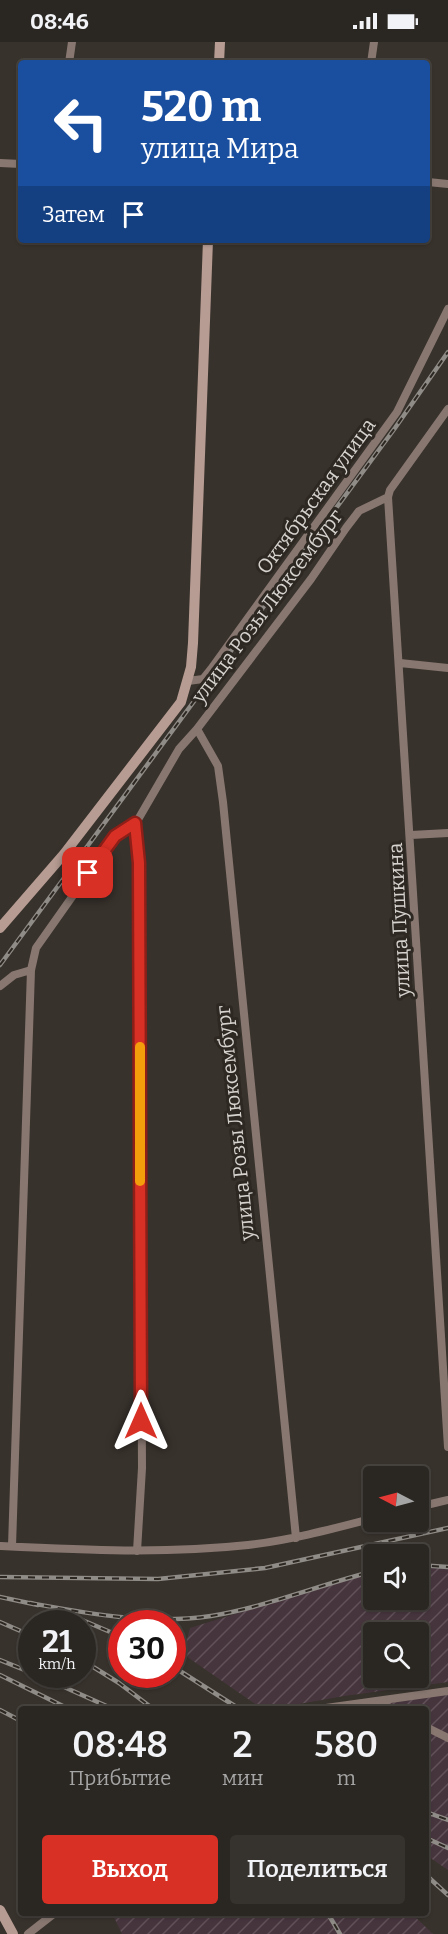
<!DOCTYPE html>
<html lang="ru">
<head>
<meta charset="utf-8">
<style>
  :root { --surface:#2a2621; --page:#36322e; --text:#f1f3f6; --muted:#a5a5a5; --line:#46433f; --accent:#d93025 }
  body { margin:0; font-family:Bitter,serif; background:var(--page); color:var(--text); height:100vh; display:flex; flex-direction:column; font-size:22px; white-space:nowrap }
  * { box-sizing:border-box; margin:0 }
  p { font-size:20px; color:var(--muted) }
  .icon { flex:none; width:33px; height:33px; fill:none; stroke:currentColor; stroke-width:2; stroke-linecap:round; stroke-linejoin:round }
  .map { position:relative; flex:1; overflow:hidden }
  .drawer { position:absolute; left:18px; top:1664px; width:411px; height:210px; display:flex; flex-direction:column; background:var(--surface); border-radius:6px; box-shadow:0 2px 4px #0004,0 0 0 2px var(--line) }
  .drawer>* { flex:none }
  .top-card { position:absolute; left:18px; top:18px; width:412px; height:183px; border-radius:6px; box-shadow:0 2px 4px #0004,0 0 0 2px var(--line); background:#1a4fa0; color:#fff; overflow:hidden }
  .needle { width:39px; rotate:276deg }
  .controls { position:absolute; left:363px; top:1424px; display:grid; gap:12px }
  .controls a { display:grid; place-items:center; width:66px; height:66px; border-radius:6px; background:var(--surface); box-shadow:0 2px 4px #0004,0 0 0 2px var(--line); font-size:30px }
  .speed { position:absolute; left:18px; top:1568px; display:flex; gap:12px; font-size:30px; font-weight:700; text-align:center }
  .speed>* { display:grid; place-content:center; width:78px; height:78px; border-radius:50%; background:var(--surface); box-shadow:0 2px 4px #0004,0 0 0 2px var(--line); line-height:1 }
  .speed small { font-size:15px; font-weight:400 }
  .speed .limit { border:9px solid #d22; background:#fff; color:#111 }
  .pin { position:absolute; display:grid; place-items:center; width:51px; height:51px; color:#fff; margin:-26px; border-radius:12px; box-shadow:0 3px 9px #0006 }
  .me { position:absolute; width:66px; margin:-33px; rotate:0deg; stroke-linejoin:round; filter:drop-shadow(0 0 4px #0008) }
  .turn { display:flex; align-items:center; gap:21px; height:126px; padding:0 24px; font-size:27px }
  .turn .icon { width:78px; height:78px; stroke-width:2.5 }
  .turn b { display:block; font-size:42px; line-height:51px }
  .then { display:flex; align-items:center; height:57px; padding:0 24px; background:#0003; gap:12px; font-size:22px }
  .eta { display:flex; justify-content:space-evenly; align-items:center; height:102px; text-align:center }
  .eta b { font-size:36px; font-weight:600; line-height:42px }
  .action { display:flex; gap:12px; margin-top:auto; padding:12px 24px }
  .action a { flex:1; height:69px; border-radius:6px; background:var(--accent); color:#fff; font-size:24px; font-weight:600; line-height:69px; text-align:center }
  .action a+a { background:var(--page); color:var(--text) }
  .status { display:flex; justify-content:space-between; align-items:center; height:42px; padding:0 30px; background:var(--surface); direction:ltr }
  .status svg { height:16px; fill:currentColor }
  .map>svg:first-child { display:block }
</style>
</head>
<body>
<div class="status"><b>08:46</b><svg viewBox="0 0 49 12"><path d="M0 12V9h3v3zM5 12V6h3v6zM10 12V3h3v9zM15 12V0h3v12zM26 1h20v11H26zM47 4h2v5h-2z"/></svg></div>
<div class="map">
<svg width="448" height="1892" viewBox="0 0 448 1892">
  <defs>
    <pattern id="industrial-furrows" width="10" height="10" patternUnits="userSpaceOnUse" patternTransform="scale(1.5)"><rect width="10" height="10" fill="#47353e"/><path d="M-1 1l2-2M0 10L10 0M9 11l2-2" fill="none" stroke="#615159"/></pattern>
  </defs>
  <rect width="100%" height="100%" fill="#38322c"/>
  <path fill="url(#industrial-furrows)" fill-rule="evenodd" d="M438,1524L448,1526V1640L344,1654L299,1662L292,1666H261L183,1612L190,1586L344,1538L373,1532L374,1557H418L419,1525ZM374,1590H418V1635H374Z
    M448,1652V1828L426,1813V1666H356Z
    M112,1871H411L433,1892H122Z"/>
  <g fill="none" stroke-linecap="round" stroke-linejoin="round">
    <path stroke="#887771" stroke-width="8" d="M69,21L72,0
      M371,21L374,0
      M0,121L21,122
      M428,140L448,142
      M448,367L390,448L388,455L448,1405
      M400,621L448,626
      M188,639L203,637L211,627L397,370L448,267
      M136,781L139,821L142,1426L137,1509
      M411,793L448,791
      M0,944L14,933L31,928
      M418,1465L448,1458
      M296,1496L223,760L218,724L197,687L311,537L346,486L359,469L388,455
      M0,1504C83,1508 165,1512 248,1503C291,1498 332,1487 374,1476
      M12,1504L31,928L36,906L115,794L136,781L179,707L197,687
      M379,1660L391,1666
      M326,1666L448,1649
      M426,1685L448,1696
      M28,1892L56,1870"/>
    <path stroke="#b79c93" stroke-width="10" d="M219,21L220,0
      M0,886L64,812L181,660L191,625L193,601L208,198
      M0,1868L13,1892"/>
    <defs>
      <path id="rail" d="M0,923L395,386L448,310
        M418,1523L448,1525
        M0,1535L158,1537L265,1526L448,1486
        M0,1555L38,1563
        M30,1561C91,1572 149,1583 211,1574C266,1565 319,1543 374,1529
        M75,1575L122,1595
        M0,1580L32,1594
        M0,1618L32,1631
        M82,1618L119,1641L152,1666
        M172,1624L238,1666
        M35,1632L111,1666
        M0,1633L67,1666
        M0,1668L21,1679
        M426,1770L448,1778
        M426,1796L448,1806
        M426,1833L448,1853
        M327,1870L340,1892"/>
    </defs>
    <use href="#rail" stroke="#8f8b86" stroke-width="4.5"/>
    <use href="#rail" stroke="#2e2822" stroke-width="2" stroke-dasharray="7" stroke-linecap="butt"/>
  </g>
  <g fill="none" stroke-linecap="round" stroke-linejoin="round">
    <defs>
      <path id="route" d="M88,831L115,794L135,781L139,821L141,1379"/>
    </defs>
    <use href="#route" stroke="#8d1f18" stroke-width="15"/>
    <use href="#route" stroke="#d93025" stroke-width="10"/>
    <path stroke="#f59e0b" stroke-width="10" d="M140,1005V1139"/>
  </g>
  <g text-anchor="middle" stroke-width="6" stroke-linejoin="round" paint-order="stroke">
    <g font-size="20" fill="#d6d3cf" stroke="#2e2822">
      <text transform="translate(316 454) rotate(-54)" y="7">Октябрьская улица</text>
      <text transform="translate(267 564) rotate(-53)" y="7">улица Розы Люксембург</text>
      <text transform="translate(399 878) rotate(-93)" y="7">улица Пушкина</text>
      <text transform="translate(235 1081) rotate(-96)" y="7">улица Розы Люксембург</text>
    </g>
  </g>
</svg>
<div class="controls">
<a><svg class="needle" viewBox="-14 -14 28 28"><path d="M0-13l5 13h-10z" fill="#e53935"/><path d="M0 13l5-13h-10z" fill="#a5a5a5"/></svg></a>
<a><svg class="icon" aria-label="sound" viewBox="0 0 24 24"><path d="M4 9h4l5-4v14l-5-4H4zM17 9q2 3 0 6"/></svg></a>
<a><svg class="icon" aria-label="search" viewBox="0 0 24 24"><circle cx="10" cy="10" r="6"/><path d="M15 15l6 6"/></svg></a>
</div>
<div class="speed"><div>21<small>km/h</small></div><div class="limit">30</div></div>
<div class="pin" style="left:88px;top:831px;background:#d93025"><svg class="icon" aria-label="arrive" viewBox="0 0 24 24"><path d="M6 21V4h12l-3 4 3 4H6"/></svg></div>
<svg class="me" style="left:141px;top:1379px" viewBox="-20 -20 40 40"><path d="M0-17L14 15 0 8-14 15z" fill="#d93025" stroke="#fff" stroke-width="4"/></svg>
<div class="top-card">
<div class="turn"><svg class="icon" aria-label="left" viewBox="0 0 24 24"><path d="M17 20v-9H6M10 6l-5 5 5 5"/></svg><div><b>520 m</b>улица Мира</div></div>
<div class="then">Затем<svg class="icon" aria-label="arrive" viewBox="0 0 24 24"><path d="M6 21V4h12l-3 4 3 4H6"/></svg></div>
</div>
<section class="drawer">
<div class="eta">
<div><b>08:48</b><p>Прибытие</p></div>
<div><b>2</b><p>мин</p></div>
<div><b>580</b><p>m</p></div>
</div>
<div class="action"><a>Выход</a><a>Поделиться</a></div>
</section>
</div>
</body>
</html>
